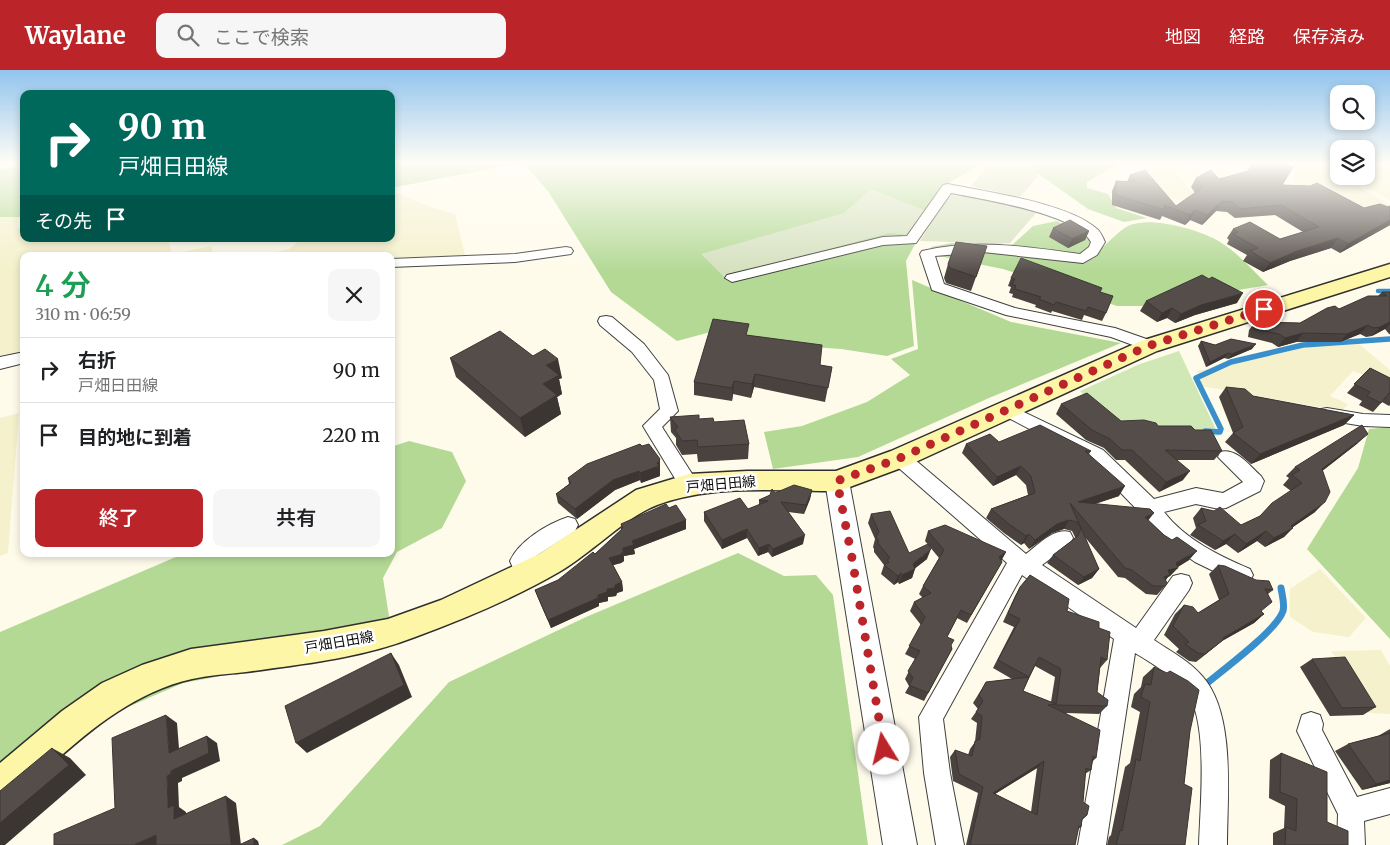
<!DOCTYPE html>
<html lang="ja">
<head>
<meta charset="utf-8">
<style>
  :root { --surface:#fff; --page:#f6f6f6; --text:#202124; --muted:#757577; --line:#e0e0e0; --accent:#bb252a }
  body { margin:0; font-family:Merriweather,"Noto Sans JP",serif; background:var(--page); color:var(--text); height:100vh; display:flex; flex-direction:column; font-size:19px; white-space:nowrap }
  * { box-sizing:border-box; margin:0 }
  p { font-size:16px; color:var(--muted) }
  .icon { flex:none; width:28px; height:28px; fill:none; stroke:currentColor; stroke-width:2; stroke-linecap:round; stroke-linejoin:round }
  .map { position:relative; flex:1; overflow:hidden }
  .sheet { position:absolute; left:20px; top:182px; width:375px; height:305px; display:flex; flex-direction:column; background:var(--surface); border-radius:10px; box-shadow:0 2px 8px #0003 }
  .sheet>* { flex:none }
  .hud { position:absolute; left:20px; top:20px; width:375px; height:152px; border-radius:10px; box-shadow:0 2px 8px #0003; background:#00695c; color:#fff; overflow:hidden }
  .tools { position:absolute; left:1330px; top:15px; display:grid; gap:10px }
  .tools a { display:grid; place-items:center; width:45px; height:45px; border-radius:10px; background:var(--surface); box-shadow:0 2px 8px #0003; font-size:25px }
  .pin { position:absolute; display:grid; place-items:center; width:42px; height:42px; color:#fff; margin:-21px; border:2px solid #fff; border-radius:50%; box-shadow:0 1px 5px #0007 }
  .me { position:absolute; width:55px; margin:-28px; rotate:351deg; stroke-linejoin:round; filter:drop-shadow(0 0 4px #0008) }
  .turn { display:flex; align-items:center; gap:18px; height:105px; padding:0 15px; font-size:22px }
  .turn .icon { width:65px; height:65px; stroke-width:2.5 }
  .turn b { display:block; font-size:35px; line-height:42px }
  .then { display:flex; align-items:center; height:48px; padding:0 15px; background:#0003; gap:10px; font-size:19px }
  .round { display:grid; place-items:center; flex:none; width:52px; height:52px; border-radius:10px; background:var(--page) }
  .summary { display:flex; align-items:center; justify-content:space-between; height:85px; padding:0 15px }
  h1 { font-size:30px; font-weight:600; line-height:38px; color:#1e9e55 }
  .action { display:flex; gap:10px; margin-top:auto; padding:10px 15px }
  .action a { flex:1; height:58px; border-radius:10px; background:var(--accent); color:#fff; font-size:20px; font-weight:600; line-height:58px; text-align:center }
  .action a+a { background:var(--page); color:var(--text) }
  ul { padding:0; list-style:none }
  li { display:flex; align-items:center; gap:15px; height:65px; padding:0 15px; border-top:1px solid var(--line) }
  li div { flex:1 }
  li b { display:block; font-size:19px }
  li em { font-style:normal }
  header { display:flex; align-items:center; gap:30px; box-sizing:border-box; height:70px; padding:0 25px; background:var(--accent); color:#fff }
  header strong { font-size:24px }
  nav { display:flex; gap:28px; margin-inline-start:auto; font-size:18px }
  .search { width:350px; height:45px; background:var(--page); display:flex; align-items:center; gap:12px; box-sizing:border-box; padding:0 18px; border-radius:10px; color:var(--muted); font-size:19px }
  .map>svg:first-child { display:block }
</style>
</head>
<body>
<header>
<strong>Waylane</strong>
<div class="search"><svg class="icon" aria-label="search" viewBox="0 0 24 24"><circle cx="10" cy="10" r="6"/><path d="M15 15l6 6"/></svg>ここで検索</div>
<nav><a>地図</a><a>経路</a><a>保存済み</a></nav>
</header>
<div class="map">
<svg width="1390" height="775" viewBox="0 0 1390 775">
  <rect width="100%" height="100%" fill="#fffbeb"/>
  <path fill="#f4f1cc" d="M1293,93H1319L1390,135V139L1355,145L1295,113Z
    M1366,93H1385L1381,95L1390,99V130L1347,106H1366Z
    M1171,97L1195,126L1182,130L1165,126L1144,101L1151,98Z
    M391,121L431,137L455,144L465,185L391,191V186H260L289,179L302,169H391Z
    M18,142L17,158L24,156V169H168L172,184L211,176L214,186H24V281L0,288V144Z
    M1359,274L1390,300V310L1387,314L1353,301L1330,326L1348,334L1342,341L1201,316L1197,301L1308,277Z
    M19,343L8,483L0,486V348Z
    M1320,499L1366,548L1349,567L1313,562L1290,547V519Z
    M1381,580L1390,596V644L1369,643L1331,581Z"/>
  <path fill="#cfe8b6" d="M1179,281L1219,366L1110,354L1080,321L1140,294Z"/>
  <path fill="#b3d995" d="M21,93H24V147H0V99L12,97Z
    M391,93H521L391,118Z
    M523,93H983L948,113L906,191L914,276L887,286L841,279L781,275L718,260L677,271L611,222L548,121Z
    M1023,93H1120L1087,112V118L1108,124L1116,138L1147,148L1124,152L1088,139Z
    M1057,151L1091,169L1088,191C1098,183 1118,161 1128,156C1149,146 1192,158 1213,168C1234,178 1251,199 1268,215L1144,236H1117L1003,199L934,185L931,177L952,173L985,177L1012,175L1033,156Z
    M912,210L1011,252L1121,273L989,328L858,387L773,399L764,362L802,356L867,332L910,305L891,289L918,279Z
    M1390,357V569L1307,479L1358,398L1369,359Z
    M409,371L452,382L466,411L442,458L397,482L383,508L390,553L307,590L183,613L105,647L0,734V562L183,484H391V377Z
    M738,483L784,506L816,505L833,525L868,775H282L320,756L449,612L586,547Z"/>
  <path fill="#d4e0be" d="M990,93H1031L1038,106L1020,127L971,116Z
    M871,119L924,140L909,165L889,163L724,207L701,184L844,143Z
    M952,121L1037,142L1010,173C980,175 951,171 920,171Z"/>
  <g fill="none" stroke-linecap="round" stroke-linejoin="round">
    <path stroke="#388fcc" stroke-width="4.5" d="M1378,221H1390"/>
    <path stroke="#388fcc" stroke-width="5.5" d="M1205,361L1220,362L1221,359L1196,308L1231,292L1303,275L1390,269"/>
    <path stroke="#388fcc" stroke-width="7" d="M1206,614C1223,600 1277,560 1283,541C1285,534 1282,525 1281,518"/>
    <defs>
      <path id="minor" d="M948,114C987,122 1068,133 1097,159C1101,162 1103,168 1105,172L1097,185L1083,193L983,182L935,186L944,214L1015,238L1115,258L1155,272L1157,276L1155,280L1149,281L1111,267L1006,245L932,220L920,184L922,181C975,168 1027,177 1080,184L1089,177L1091,172C1077,144 982,129 951,123L916,173L883,175L732,212L725,208L727,205L883,167L907,166L943,115Z
        M566,177L571,178L573,181L571,184L515,192L391,197V189L515,184Z
        M606,246L612,247L644,274L668,305L678,341L662,357L696,410L699,415L696,420L689,423L682,420L643,356L660,339L654,310L632,282L600,255L598,251L600,247Z
        M24,282V293L0,299V287Z
        M1005,333L1103,380L1154,429L1196,418L1223,423L1243,412L1218,387L1220,382C1236,377 1250,396 1261,406L1264,411L1260,421L1226,438L1219,439L1196,434L1164,442C1186,470 1218,485 1250,499L1253,505L1250,511L1242,514L1234,511L1195,492L1173,477L1089,390L999,343L996,339L999,335Z
        M1327,338L1363,344L1390,345V357L1363,356L1321,349L1318,344L1321,339Z
        M900,381L907,383L1026,484C1038,475 1054,457 1070,462L1073,468L1070,474L1042,495L1136,558L1173,506L1181,504L1189,506L1192,513L1189,520L1154,570C1170,581 1190,591 1203,607C1236,645 1227,727 1227,775H1199C1200,738 1209,652 1187,623C1174,607 1152,593 1135,583L1106,775H1078L1114,569L1022,505L943,649L950,703L964,775H936L924,703L919,647L1007,493L893,393L891,388L893,383Z
        M568,447L575,449L578,455L575,461L536,486L531,493L537,504L534,510L526,513L518,510L510,491C519,471 547,454 568,447Z
        M1311,642L1320,645L1323,654L1322,660L1357,727L1390,718V744L1364,751L1365,775H1337L1338,744L1297,661L1302,645Z"/>
      <path id="tertiary" d="M837,402L846,404L849,411L917,775H883L825,411L828,404Z"/>
      <path id="secondary" d="M1390,194V207L1157,281L909,395L847,418L837,421C779,421 712,414 657,435C624,448 592,483 559,502C514,528 464,549 415,567C361,588 303,594 246,602C228,604 210,605 192,609C120,625 66,682 13,729L0,734V693L62,641L102,613L142,595L191,579L324,561L388,549L441,530L539,484L636,420L689,404L747,401H836L891,381L1141,271Z"/>
    </defs>
    <use href="#minor" stroke="#3f3f3f" stroke-width="2"/>
    <use href="#tertiary" stroke="#3f3f3f" stroke-width="2"/>
    <use href="#secondary" stroke="#2e2e2e" stroke-width="3"/>
    <use href="#minor" fill="#fff" fill-rule="evenodd"/>
    <use href="#tertiary" fill="#fff" fill-rule="evenodd"/>
    <use href="#secondary" fill="#fef6a7" fill-rule="evenodd"/>
  </g>
  <path fill="#49423f" fill-rule="evenodd" d="M1288,96L1282,115L1364,138L1388,137L1390,136V155L1340,183L1331,178L1290,191L1263,202L1243,191L1247,185L1227,174L1229,170L1227,168L1233,159L1280,169L1303,162L1275,145L1235,148L1227,142L1216,141L1202,155L1190,150L1185,155L1162,146L1160,150L1112,135V121L1116,111L1127,112L1130,105L1176,136L1195,123L1191,117L1196,108L1219,109L1248,101Z
    M1053,158L1089,161L1085,170L1068,178L1049,167Z
    M987,176L971,221L946,213L944,208L948,194Z
    M1011,208L1100,222L1106,243L1102,251L1084,245L1082,250L1052,241L1051,243L1035,237L1036,235L1012,227L1013,224L1009,223L1011,217L1008,216Z
    M1382,222H1390V264H1389L1385,259L1372,266L1366,267L1360,264L1340,272H1296L1278,277L1272,273L1248,267L1249,260L1255,252L1300,253L1339,239L1378,226Z
    M1146,231L1237,233L1195,245L1175,253L1167,248L1157,252L1140,241Z
    M748,265L820,295L832,297L825,332L754,317L751,328L733,324L732,331L694,325V312Z
    M1201,271L1215,275L1252,279L1228,289L1224,288L1206,297L1198,276Z
    M450,288L562,308L559,309L562,324L557,327L561,344L525,367L456,307Z
    M1370,298L1390,308V335L1389,336L1382,332L1373,342L1359,335L1362,331L1347,323Z
    M1226,317L1253,326L1354,345L1344,355L1251,394L1225,372L1233,363L1219,327Z
    M1061,334L1121,351L1158,356L1222,381L1214,390H1177L1183,410L1159,422L1125,390H1116L1104,378L1086,370L1056,344Z
    M670,347L699,349L714,352L749,374L748,389L698,392L697,384L682,385L676,375V368L671,362Z
    M999,372L1091,381L1089,384L1119,426L1095,434L1148,450L1189,490L1178,497L1170,506L1168,507L1166,510L1165,516L1157,525L1146,524L1125,508L1118,507L1084,466L1099,499L1092,508L1078,515L1047,493L1053,485L1074,469L1075,467L1072,461L1064,459L1052,463L1029,479L1024,473L1021,475L1004,463L986,448L991,439L1028,425L1026,415L1016,405L993,416L962,383L966,374Z
    M1358,373L1322,401L1315,442L1293,457L1284,467L1265,477L1257,471L1238,483L1226,474L1215,480L1190,465L1196,458L1193,448L1201,438L1241,455L1260,446L1291,421L1283,415L1289,408L1286,406L1295,397Z
    M660,399L659,400L660,406L641,413L640,410L615,420L577,449L558,433L556,424L569,414L568,408Z
    M812,420L810,429L804,444L788,442L803,474L772,487L768,482L758,486L747,468L722,479L704,451V442L748,439L759,435V430L775,423Z
    M669,438L686,450V459L634,479L635,484L624,486V491L621,493L613,495L622,512L623,521L617,523L616,526L608,527V531L599,533V536L551,558L538,528L535,520L558,510L595,484L621,460V454Z
    M871,444L909,483L927,489L915,498L912,508L899,514L898,512L894,515L881,504L884,495L874,482V479L873,477L875,469L868,453Z
    M928,461L1006,482L1001,491L1002,492L967,553L957,548L947,567L952,579L924,631L905,623L909,616L905,609L915,589L905,584L921,555L910,541L914,532L923,528L919,524L923,516L939,488L925,471Z
    M1218,495L1273,520L1268,524L1261,542L1264,544L1254,553L1222,571L1196,592L1189,591L1176,582L1179,579L1164,565L1175,544L1184,535L1198,543L1219,530L1209,504Z
    M1020,517L1067,541L1099,558L1107,590L1100,598L1097,622L1107,636L1099,644L1066,643L1096,688L1092,692L1091,700L1085,704L1083,732L1087,745L1082,750L1081,757L1078,759L1075,775H966L978,723L953,711L950,687L955,680L968,685L970,679L975,672L977,653L971,649L978,639L973,633L986,612L1012,609L993,598L1014,557L1003,552L1015,526ZM1035,596L1055,607L1051,632L1023,621ZM1037,698L1031,742L995,724Z
    M1312,589L1376,637L1363,645L1330,646L1300,597Z
    M1154,597L1190,661L1184,714L1185,775H1107L1109,767L1111,765L1125,697L1130,693L1140,642L1131,637L1134,624L1141,617L1143,607Z
    M1390,659V713L1362,720L1335,681L1348,674L1378,666Z
    M1281,683L1327,752L1348,775H1273V763L1284,758L1285,736L1269,728L1270,690Z"/>
  <path fill="#3c3633" d="M1222,131L1216,141L1202,155L1207,145Z
    M1195,140L1190,150L1185,155L1190,145Z
    M1390,150V155L1340,183L1348,174Z
    M1089,161L1085,170L1068,178L1072,169Z
    M1338,168L1331,178L1290,191L1263,202L1270,193L1297,181Z
    M1243,223L1237,233L1195,245L1175,253L1181,244L1201,235Z
    M1172,238L1167,248L1157,252L1162,243Z
    M1390,252V254L1385,259L1372,266L1380,257Z
    M1368,255L1360,264L1340,272L1347,264Z
    M1303,263L1296,272L1278,277L1285,268Z
    M1256,274L1252,279L1228,289L1232,284Z
    M1228,283L1224,288L1206,297L1210,292Z
    M558,289L562,308L559,309L562,324L557,327L561,344L525,367L520,348L543,314L546,295Z
    M755,304L754,317L751,328L752,314Z
    M734,311L733,324L732,331V318Z
    M1354,345L1344,355L1251,394L1260,384Z
    M1368,364L1358,373L1312,409L1322,399Z
    M660,389V406L641,413L640,403L657,393Z
    M1021,396L1016,405L993,416L997,407Z
    M639,401L640,410L615,420L577,449L575,439L613,410Z
    M1190,401L1183,410L1159,422L1166,412Z
    M1125,416L1119,426L1076,440L1078,432Z
    M812,420L810,429L804,444L806,435Z
    M1325,432L1315,442L1290,459L1293,458L1284,467L1265,477L1274,468Z
    M1154,443L1147,452L1145,447Z
    M686,450V459L634,479L635,484L624,486L623,478L632,471Z
    M1069,450L1064,459L1052,463L1029,479L1035,470L1057,454Z
    M747,459V468L722,479V470Z
    M1266,461L1257,471L1238,483L1246,474Z
    M1029,464L1024,473L1021,475L1026,466Z
    M1235,464L1226,474L1215,480L1223,471Z
    M805,465L803,474L772,487L773,479Z
    M769,474L768,482L758,486L759,478Z
    M931,479L927,489L913,500L915,499L912,508L899,514L902,505L913,494Z
    M1197,481L1189,490L1174,499L1178,498L1170,506L1168,507L1163,513L1156,516L1168,500L1176,493Z
    M623,482L624,491L621,493L610,496L609,488Z
    M1006,482L1001,491L999,487Z
    M1099,499L1092,508L1078,515L1084,507Z
    M901,503L898,512L894,515L898,506Z
    M622,512L623,521L617,523L616,526L608,527V531L599,533V536L551,558L548,550L598,525L615,515Z
    M1264,544L1254,553L1222,571L1196,592L1223,568Z
    M391,583L399,595L412,627L307,683L296,673Z
    M166,645L177,653L180,691L169,683Z
    M207,666L217,673L220,691L182,708V711L178,713L179,737L186,742V755L174,749L168,738L167,706L171,701Z
    M52,678L70,688L86,705L5,775H0V753Z
    M1044,691L1037,698L987,729L993,723Z
    M1390,710V713L1362,720L1376,714Z
    M226,726L236,733L241,775H231Z
    M156,765L159,775H133Z
    M254,768L258,771L259,775H254Z"/>
  <path fill="#554d49" stroke="#3c3633" fill-rule="evenodd" d="M1253,93H1290L1288,96L1293,97L1282,115L1310,116L1317,113L1364,138L1380,134L1388,137L1390,136V150L1348,174L1338,168L1297,181L1270,193L1250,181L1258,178L1233,164L1238,162L1233,159L1250,152L1280,169L1319,157L1281,135L1240,139L1233,132L1222,131L1207,145L1195,140L1190,145L1164,135L1165,140L1116,125V111L1136,112L1130,105L1145,100L1176,136L1203,117L1196,108L1211,100L1219,109L1248,101Z
    M1070,150L1089,161L1072,169L1053,158Z
    M956,172L987,176L976,207L950,198L948,194Z
    M1021,188L1102,218L1100,222L1113,226L1106,243L1088,237L1086,241L1056,232L1054,235L1039,229L1041,227L1015,219L1016,216L1012,214L1015,209L1011,208Z
    M1202,205L1209,209L1212,207L1243,223L1201,235L1181,244L1172,238L1162,243L1146,231Z
    M1382,222H1390V252L1380,257L1373,258L1368,255L1347,264L1303,263L1285,268L1279,264L1254,259L1255,252L1300,253L1327,238L1335,236L1339,239L1368,226H1387Z
    M713,249L749,254L746,265L822,275L820,295L832,297L828,318L755,304L752,314L734,311L732,318L694,312Z
    M500,261L533,286L545,279L558,289L546,295L559,305L543,314L557,325L520,348L450,288Z
    M1231,269L1256,274L1232,284L1228,283L1210,292L1201,271L1215,275Z
    M1370,298L1390,308V324L1389,323L1381,333L1367,326L1370,322L1354,314Z
    M1226,317L1245,319L1253,326L1354,345L1260,384L1233,363L1243,357Z
    M1087,323L1121,351L1144,350L1156,353L1158,356H1191L1195,360H1211L1222,381L1165,380L1190,401L1166,412L1132,380H1122L1110,369L1092,360L1061,334Z
    M699,345V349L713,348L714,352L744,350L749,374L698,377L697,370L682,371L675,360L678,357L670,347Z
    M1040,355L1091,381H1085L1125,416L1078,432L1150,439L1154,443L1145,447L1164,465L1172,470L1177,467L1197,481L1176,493L1178,498L1168,500L1170,505L1164,507L1167,513L1165,516H1153L1132,500L1125,498L1070,433L1099,499L1084,507L1053,485L1078,466L1081,458L1077,452L1069,450L1057,454L1035,470L1029,464L1026,466L1009,454L991,439L1035,423L1031,406L1021,396L997,407L966,374L990,364L999,372Z
    M1362,355L1368,364L1322,399L1330,422L1325,432L1291,456L1293,458L1274,468L1266,461L1246,474L1235,464L1223,471L1198,455L1206,451L1201,438L1214,441L1220,437L1241,455L1260,446L1272,433L1302,413L1292,405L1300,400L1295,397Z
    M640,374L642,376L649,374L660,389L657,393L659,396L640,403L639,401L613,410L575,439L556,424L571,413L568,408L587,394Z
    M794,415L812,420L806,435L781,432L805,465L773,479L769,474L759,478L747,459L722,470L704,442L740,428L748,439L768,431L759,430L770,425L772,419L775,423Z
    M666,434L669,438L676,435L686,450L632,471L634,475L623,478V482L620,485L609,488L622,512L615,515V518L607,519V522L598,525V528L548,550L535,520L558,510L593,482L595,484L623,458L621,454Z
    M890,441L909,483L928,474L931,479L913,494L915,499L902,505L901,503L898,506L884,495L889,492L887,490L890,488L877,472L879,471L876,467L879,462L871,444Z
    M945,455L1006,482L999,487L1002,492L971,545L961,540L947,567L954,570L951,575L952,579L928,623L909,615L913,608L908,601L920,581L909,576L925,547L914,532L931,523L923,516L944,480L928,461Z
    M1218,495L1225,496L1256,510L1269,511L1273,520L1265,519L1272,532L1261,541L1264,544L1223,568V570L1205,584L1198,583L1185,574L1189,572L1173,556L1184,535L1193,537L1198,543L1229,524Z
    M1030,505L1069,529L1067,541L1099,552V558L1110,562L1107,590L1101,587L1097,622L1108,630L1107,636L1056,635L1061,599L1039,587L1029,607L998,590L1020,549L1008,543L1020,517Z
    M391,583L404,615L296,673L285,636Z
    M1345,587L1376,637L1342,638L1312,589Z
    M1154,597L1167,603L1170,601L1188,611L1199,620L1190,661L1184,714L1192,718L1185,775H1116L1120,760L1122,761L1136,689L1140,691L1150,632L1141,627L1145,614L1151,615Z
    M1029,607L1023,621L1056,634L1048,635L1100,660L1096,688L1093,686L1091,700L1086,698L1083,732L1089,736L1087,745L1082,749L1081,757L1079,756L1075,775H970L983,717L959,704L955,680L972,686L975,671L980,669L982,646L976,642L983,631L979,625L986,612ZM1044,691L1037,745L993,723Z
    M166,645L169,683L207,666L209,683L171,701V704L167,706L168,738L174,735V749L226,726L231,775H156V765L133,775H54V764L115,738L112,668Z
    M1390,663V710L1376,714L1348,674Z
    M52,678L69,695L0,753V721Z
    M1281,683L1327,702V752L1348,761V775H1285L1286,757L1296,761L1297,729L1280,722Z
    M254,768V775H239Z"/>
  <linearGradient id="sky" x2="0" y2="1"><stop stop-color="#92c4ee"/><stop offset="0.46" stop-color="#fffdf6"/><stop offset="1" stop-color="#fffdf6" stop-opacity="0"/></linearGradient>
  <rect width="1390" height="202" fill="url(#sky)"/>
  <g fill="none" stroke-linecap="round" stroke-linejoin="round">
    <path stroke="#bb252a" stroke-width="9" stroke-dasharray="0 16.2" d="M884,679L852,488L837,411L900,388L1148,276L1264,239"/>
  </g>
  <g text-anchor="middle" stroke-width="5" stroke-linejoin="round" paint-order="stroke">
    <g font-size="14" fill="#0c0c0c" stroke="#fff">
      <text transform="translate(721 414) rotate(-5)" y="5">戸畑日田線</text>
      <text transform="translate(339 572) rotate(-10)" y="5">戸畑日田線</text>
    </g>
  </g>
</svg>
<div class="tools">
<a><svg class="icon" aria-label="search" viewBox="0 0 24 24"><circle cx="10" cy="10" r="6"/><path d="M15 15l6 6"/></svg></a>
<a><svg class="icon" aria-label="layers" viewBox="0 0 24 24"><path d="M12 4l9 5-9 5-9-5zM3 14l9 5 9-5"/></svg></a>
</div>
<div class="pin" style="left:1264px;top:239px;background:#d93025"><svg class="icon" aria-label="arrive" viewBox="0 0 24 24"><path d="M6 21V4h12l-3 4 3 4H6"/></svg></div>
<svg class="me" style="left:884px;top:679px" viewBox="-20 -20 40 40"><circle r="19" fill="#fff"/><path d="M0-13L10 11 0 6-10 11z" fill="#bb252a"/></svg>
<div class="hud">
<div class="turn"><svg class="icon" aria-label="right" viewBox="0 0 24 24"><path d="M7 20v-9h11M14 6l5 5-5 5"/></svg><div><b>90 m</b>戸畑日田線</div></div>
<div class="then">その先<svg class="icon" aria-label="arrive" viewBox="0 0 24 24"><path d="M6 21V4h12l-3 4 3 4H6"/></svg></div>
</div>
<section class="sheet">
<div class="summary"><div><h1>4 分</h1><p>310 m · 06:59</p></div><a class="round"><svg class="icon" aria-label="close" viewBox="0 0 24 24"><path d="M6 6l12 12M18 6L6 18"/></svg></a></div>
<ul>
<li><svg class="icon" aria-label="right" viewBox="0 0 24 24"><path d="M7 20v-9h11M14 6l5 5-5 5"/></svg><div><b>右折</b><p>戸畑日田線</p></div><em>90 m</em></li>
<li><svg class="icon" aria-label="arrive" viewBox="0 0 24 24"><path d="M6 21V4h12l-3 4 3 4H6"/></svg><div><b>目的地に到着</b></div><em>220 m</em></li>
</ul>
<div class="action"><a>終了</a><a>共有</a></div>
</section>
</div>
</body>
</html>
